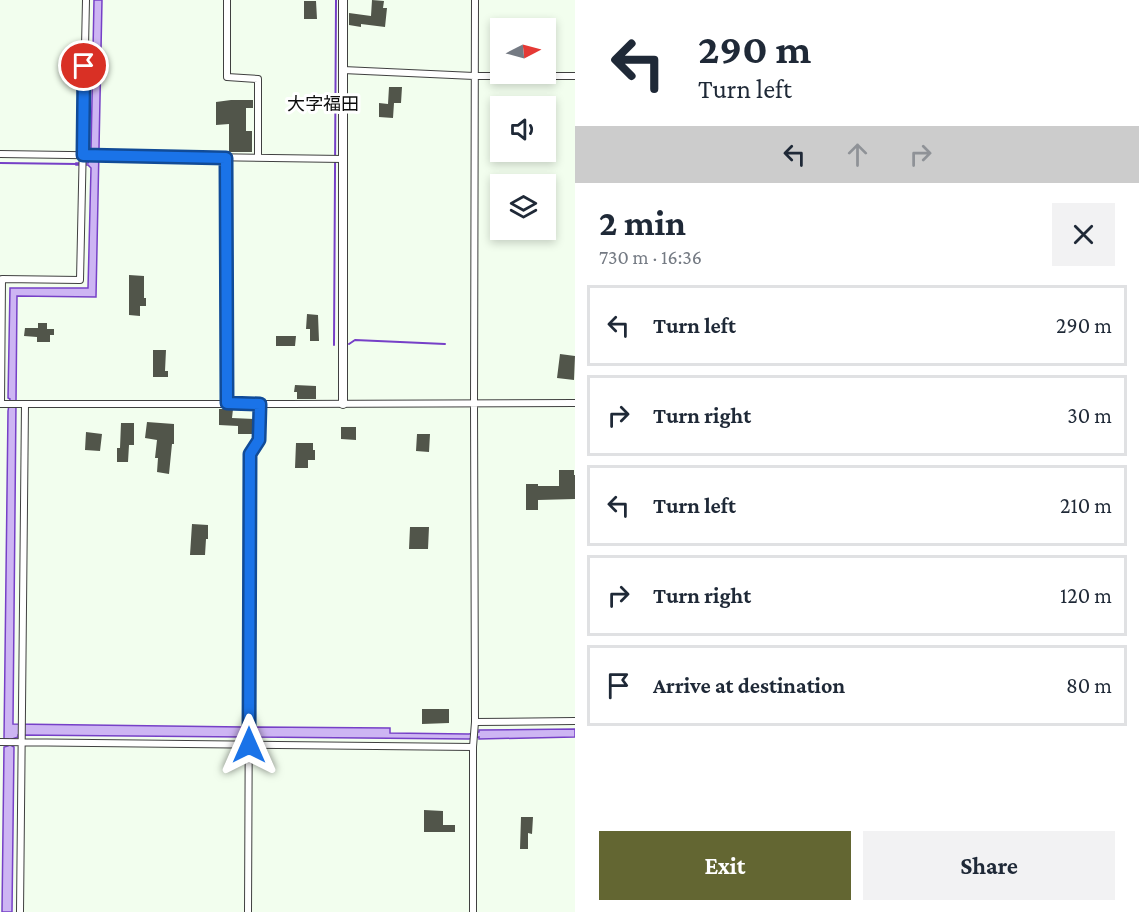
<!DOCTYPE html>
<html lang="en">
<head>
<meta charset="utf-8">
<style>
  :root { --surface:#fff; --page:#f2f2f3; --text:#1f2937; --muted:#747a83; --line:#e0e1e3; --accent:#636632 }
  body { margin:0; font-family:"Crimson Pro","Noto Sans JP",serif; background:var(--page); color:var(--text); height:100vh; display:flex; flex-direction:column; font-size:22px; white-space:nowrap }
  * { box-sizing:border-box; margin:0 }
  p { font-size:20px; color:var(--muted) }
  .icon { flex:none; width:33px; height:33px; fill:none; stroke:currentColor; stroke-width:2; stroke-linecap:round; stroke-linejoin:round }
  .map { position:relative; flex:1; overflow:hidden }
  .sheet { display:flex; flex-direction:column; background:var(--surface); width:564px }
  .sheet>* { flex:none }
  .top-card { background:#fff; color:var(--text); overflow:hidden }
  .needle { width:39px; rotate:84deg }
  .fabs { position:absolute; left:490px; top:18px; display:grid; gap:12px }
  .fabs a { display:grid; place-items:center; width:66px; height:66px; border-radius:0px; background:var(--surface); box-shadow:0 3px 9px #0003; font-size:30px }
  .pin { position:absolute; display:grid; place-items:center; width:51px; height:51px; color:#fff; margin:-26px; border:3px solid #fff; border-radius:50%; box-shadow:0 2px 6px #0007 }
  .me { position:absolute; width:66px; margin:-33px; rotate:0deg; stroke-linejoin:round; filter:drop-shadow(0 0 4px #0008) }
  .turn { display:flex; align-items:center; gap:21px; height:126px; padding:0 24px; font-size:27px }
  .turn .icon { width:78px; height:78px; stroke-width:2.5 }
  .turn b { display:block; font-size:42px; line-height:51px }
  .lanes { display:flex; align-items:center; height:57px; padding:0 24px; background:#0003; justify-content:center; gap:30px; direction:ltr }
  .lanes .off { opacity:.35 }
  .round { display:grid; place-items:center; flex:none; width:63px; height:63px; border-radius:0px; background:var(--page) }
  .overview { display:flex; align-items:center; justify-content:space-between; height:102px; padding:0 24px }
  h1 { font-size:36px; font-weight:700; line-height:45px }
  .primary-button { display:flex; gap:12px; margin-top:auto; padding:12px 24px }
  .primary-button a { flex:1; height:69px; border-radius:0px; background:var(--accent); color:#fff; font-size:24px; font-weight:700; line-height:69px; text-align:center }
  .primary-button a+a { background:var(--page); color:var(--text) }
  ul { padding:0; list-style:none }
  li { display:flex; align-items:center; gap:18px; height:81px; margin:0 12px 9px; padding:0 12px; border:3px solid var(--line); border-radius:0px }
  li div { flex:1 }
  li b { display:block; font-size:22px }
  li em { font-style:normal }
  main { display:flex; flex:1; min-height:0 }
  .map>svg:first-child { display:block }
</style>
</head>
<body>
<main>
<div class="map">
<svg width="575" height="912" viewBox="0 0 575 912">
  <rect width="100%" height="100%" fill="#f2feee"/>
  <path fill="#cdb5f3" stroke="#7640c7" stroke-width="1.5" d="M94,0H102L96,297L17,296L13,724L243,727V730H255L256,727L390,728V733L469,734L479,732V730L575,729V737L479,739V737L469,739L255,737V734H244L243,737L18,735V737L12,739V746L14,747L12,912H2L4,747L8,746V739H4L8,411L10,399L8,398L10,288H88L91,168L88,165H76V163H88L89,161L92,160L93,152L91,150Z"/>
  <g fill="none" stroke-linecap="round" stroke-linejoin="round">
    <path stroke="#7640c7" stroke-width="2" d="M0,163L78,164
      M349,344L355,340L445,344
      M334,345L336,0"/>
  </g>
  <path fill="#51554a" d="M372,0L384,1L383,8H387L385,27L361,24V27L349,25V13L371,16Z
    M304,1H316L317,19H304Z
    M389,87H402L401,103H394L393,118L379,117V103L388,104Z
    M231,100H253V108H246V131H252V152H229V124L216,125V102Z
    M129,275L144,276V298H146V306H140V316L129,315Z
    M307,314L318,315L319,341H310V329H306Z
    M38,323H47V329H54V335H50V342H37V337L24,336L25,328H38Z
    M276,336H296L295,346H276Z
    M153,350H166L165,371H168V377H153Z
    M560,354L575,356L574,380L557,378Z
    M295,385L316,386V399H297V392H294Z
    M219,409H233L232,418L254,419V434H238V426L219,425Z
    M147,422L174,424V444H172L169,474L157,472L158,458H155L157,440L145,438Z
    M121,423H134V445H129L128,462H117V448H120Z
    M341,427H356V440L341,439Z
    M86,432L102,434L100,451L85,450Z
    M417,434H430L429,452L416,451Z
    M296,443H313V450H315V460H308V468H295Z
    M559,470H574V475H575V499L538,500V510H526V484H538V486H559Z
    M192,524L208,525V539H206L205,555H190Z
    M410,527H429L428,549H409Z
    M422,709H449V723L422,724Z
    M424,810L443,811V825H455V832H424Z
    M521,817H533L532,834L528,833V849H520Z"/>
  <g fill="none" stroke-linecap="round" stroke-linejoin="round">
    <defs>
      <path id="minor" d="M227,0V77L258,79V158
        M343,70L474,76H575
        M0,154L343,159
        M226,158L227,403
        M0,404C192,404 383,404 575,403
        M1,404L2,279L80,280L86,0
        M475,722L575,721
        M0,742L473,747
        M20,912L25,404
        M248,912L250,454L259,440L260,404
        M473,912V747L475,722L474,404L475,0"/>
      <path id="tertiary" d="M343,404V0"/>
    </defs>
    <use href="#minor" stroke="#404040" stroke-width="8"/>
    <use href="#tertiary" stroke="#404040" stroke-width="10"/>
    <use href="#minor" stroke="#fff" stroke-width="6"/>
    <use href="#tertiary" stroke="#fff" stroke-width="8"/>
  </g>
  <g fill="none" stroke-linecap="round" stroke-linejoin="round">
    <defs>
      <path id="route" d="M84,66L83,155L226,158L227,403L260,404L259,440L250,454L249,745"/>
    </defs>
    <use href="#route" stroke="#114b97" stroke-width="15"/>
    <use href="#route" stroke="#1a73e8" stroke-width="10"/>
  </g>
  <g text-anchor="middle" stroke-width="6" stroke-linejoin="round" paint-order="stroke">
    <g font-size="18" fill="#0d0d0d" stroke="#fff">
      <text x="323" y="110">大字福田</text>
    </g>
  </g>
</svg>
<div class="fabs">
<a><svg class="needle" viewBox="-14 -14 28 28"><path d="M0-13l5 13h-10z" fill="#e53935"/><path d="M0 13l5-13h-10z" fill="#747a83"/></svg></a>
<a><svg class="icon" aria-label="sound" viewBox="0 0 24 24"><path d="M4 9h4l5-4v14l-5-4H4zM17 9q2 3 0 6"/></svg></a>
<a><svg class="icon" aria-label="layers" viewBox="0 0 24 24"><path d="M12 4l9 5-9 5-9-5zM3 14l9 5 9-5"/></svg></a>
</div>
<div class="pin" style="left:84px;top:66px;background:#d93025"><svg class="icon" aria-label="arrive" viewBox="0 0 24 24"><path d="M6 21V4h12l-3 4 3 4H6"/></svg></div>
<svg class="me" style="left:249px;top:745px" viewBox="-20 -20 40 40"><path d="M0-17L14 15 0 8-14 15z" fill="#1a73e8" stroke="#fff" stroke-width="4"/></svg>
</div>
<section class="sheet">
<div class="top-card">
<div class="turn"><svg class="icon" aria-label="left" viewBox="0 0 24 24"><path d="M17 20v-9H6M10 6l-5 5 5 5"/></svg><div><b>290 m</b>Turn left</div></div>
<div class="lanes"><svg class="icon" aria-label="left" viewBox="0 0 24 24"><path d="M17 20v-9H6M10 6l-5 5 5 5"/></svg><svg class="icon off" aria-label="ahead" viewBox="0 0 24 24"><path d="M12 20V5M6 11l6-6 6 6"/></svg><svg class="icon off" aria-label="right" viewBox="0 0 24 24"><path d="M7 20v-9h11M14 6l5 5-5 5"/></svg></div>
</div>
<div class="overview"><div><h1>2 min</h1><p>730 m · 16:36</p></div><a class="round"><svg class="icon" aria-label="close" viewBox="0 0 24 24"><path d="M6 6l12 12M18 6L6 18"/></svg></a></div>
<ul>
<li><svg class="icon" aria-label="left" viewBox="0 0 24 24"><path d="M17 20v-9H6M10 6l-5 5 5 5"/></svg><div><b>Turn left</b></div><em>290 m</em></li>
<li><svg class="icon" aria-label="right" viewBox="0 0 24 24"><path d="M7 20v-9h11M14 6l5 5-5 5"/></svg><div><b>Turn right</b></div><em>30 m</em></li>
<li><svg class="icon" aria-label="left" viewBox="0 0 24 24"><path d="M17 20v-9H6M10 6l-5 5 5 5"/></svg><div><b>Turn left</b></div><em>210 m</em></li>
<li><svg class="icon" aria-label="right" viewBox="0 0 24 24"><path d="M7 20v-9h11M14 6l5 5-5 5"/></svg><div><b>Turn right</b></div><em>120 m</em></li>
<li><svg class="icon" aria-label="arrive" viewBox="0 0 24 24"><path d="M6 21V4h12l-3 4 3 4H6"/></svg><div><b>Arrive at destination</b></div><em>80 m</em></li>
</ul>
<div class="primary-button"><a>Exit</a><a>Share</a></div>
</section>
</main>
</body>
</html>
